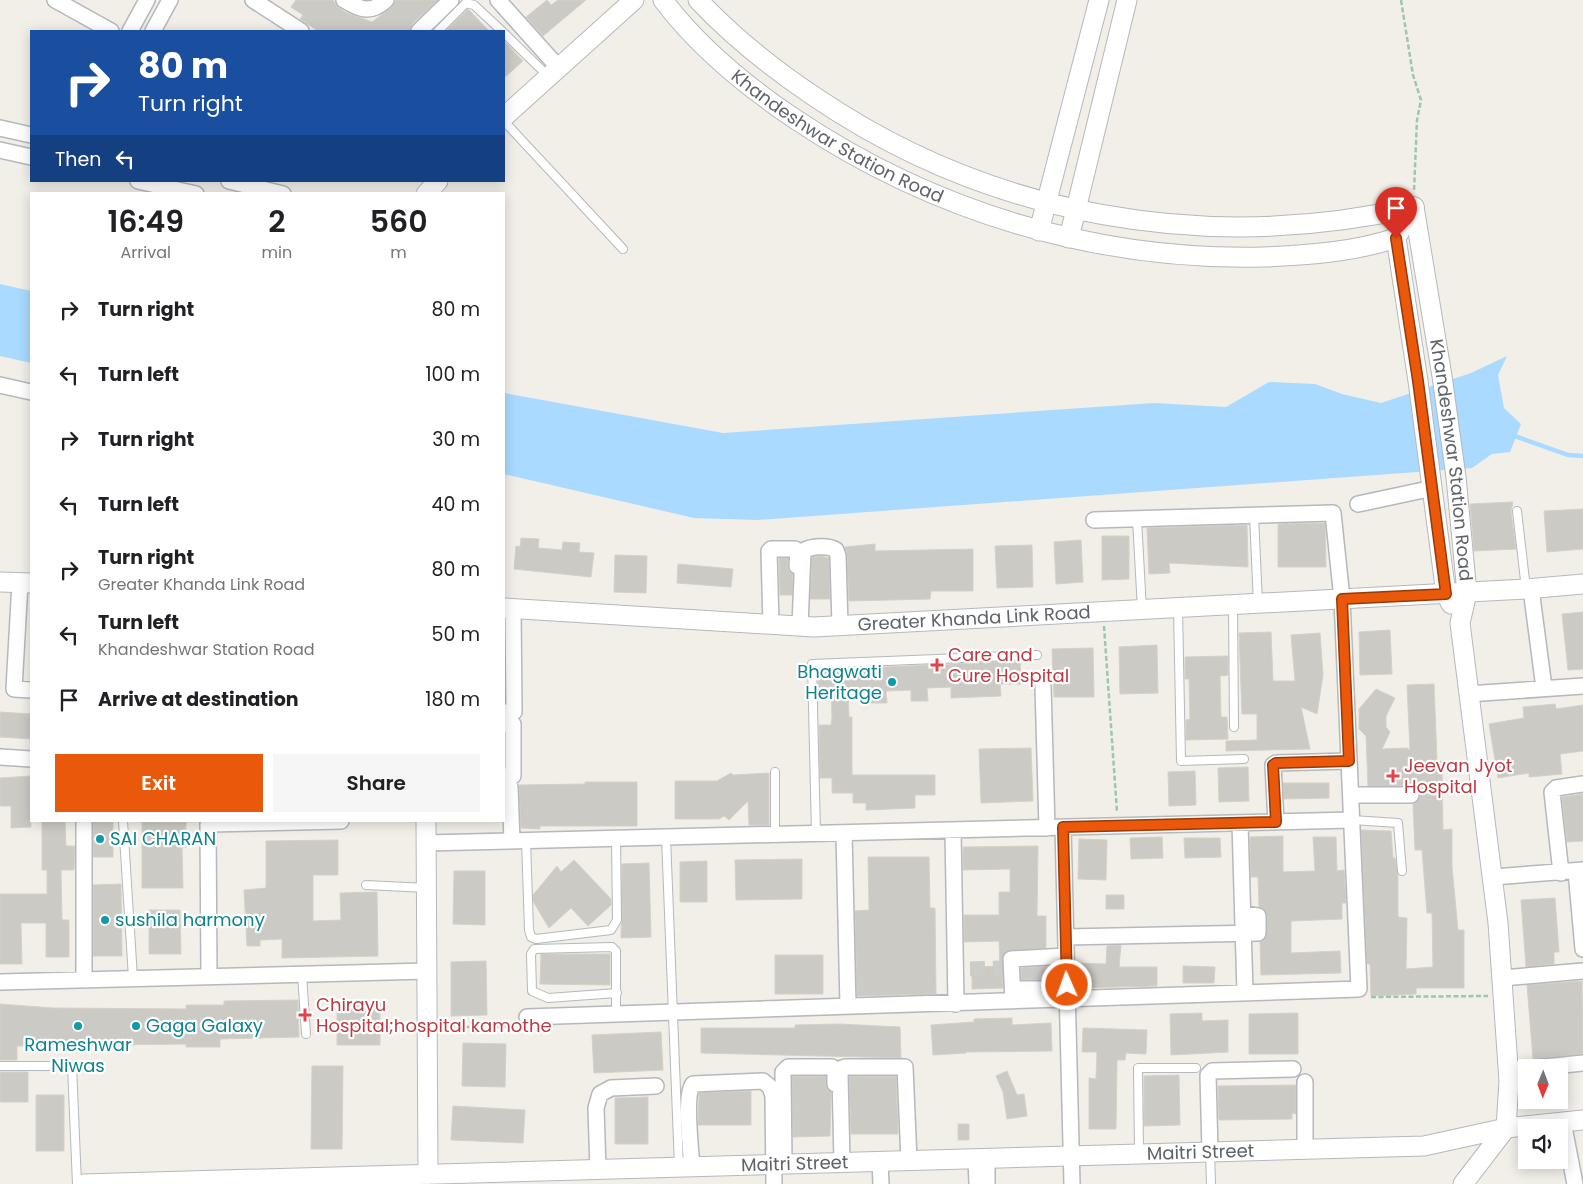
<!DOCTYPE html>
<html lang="en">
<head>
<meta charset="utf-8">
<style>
  :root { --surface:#fff; --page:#f6f6f6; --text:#202124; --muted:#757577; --accent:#ea580c }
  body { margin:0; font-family:Poppins,sans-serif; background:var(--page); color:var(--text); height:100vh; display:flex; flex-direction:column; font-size:19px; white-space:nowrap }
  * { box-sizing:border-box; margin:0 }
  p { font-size:16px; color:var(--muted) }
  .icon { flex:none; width:28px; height:28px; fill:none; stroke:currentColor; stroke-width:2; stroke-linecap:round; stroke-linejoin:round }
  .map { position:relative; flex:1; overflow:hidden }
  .details { position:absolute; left:30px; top:192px; width:475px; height:630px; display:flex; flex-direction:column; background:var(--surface); border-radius:0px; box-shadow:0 2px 12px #0003 }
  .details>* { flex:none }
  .banner { position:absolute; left:30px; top:30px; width:475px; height:152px; border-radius:0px; box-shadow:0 2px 12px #0003; background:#1a4fa0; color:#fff; overflow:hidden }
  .needle { width:32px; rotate:181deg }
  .fabs { position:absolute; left:1518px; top:1059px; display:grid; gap:10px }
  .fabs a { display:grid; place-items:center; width:50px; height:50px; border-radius:0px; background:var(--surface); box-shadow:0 2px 12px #0003; font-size:25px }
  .pin { position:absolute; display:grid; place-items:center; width:42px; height:42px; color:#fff; margin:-51px -21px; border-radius:50% 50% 50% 0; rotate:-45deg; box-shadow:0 0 5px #0007 }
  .pin .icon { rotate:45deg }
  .me { position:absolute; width:55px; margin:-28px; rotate:358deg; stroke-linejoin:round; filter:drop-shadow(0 0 4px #0008) }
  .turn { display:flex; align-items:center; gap:18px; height:105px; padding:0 25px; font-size:22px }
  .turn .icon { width:65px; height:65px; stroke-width:2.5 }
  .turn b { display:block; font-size:35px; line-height:42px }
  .then { display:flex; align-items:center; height:48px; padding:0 25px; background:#0003; gap:10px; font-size:19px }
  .eta { display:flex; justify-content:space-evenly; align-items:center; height:85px; text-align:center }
  .eta b { font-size:30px; font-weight:600; line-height:35px }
  .action { display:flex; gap:10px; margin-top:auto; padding:10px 25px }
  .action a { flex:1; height:58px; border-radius:0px; background:var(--accent); color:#fff; font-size:20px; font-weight:600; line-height:58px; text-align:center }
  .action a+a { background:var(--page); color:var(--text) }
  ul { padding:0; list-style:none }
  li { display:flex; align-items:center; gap:15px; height:65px; padding:0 25px }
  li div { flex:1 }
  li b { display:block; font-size:19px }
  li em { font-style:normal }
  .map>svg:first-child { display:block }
</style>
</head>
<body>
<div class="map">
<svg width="1583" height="1184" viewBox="0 0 1583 1184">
  <rect width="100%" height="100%" fill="#f1efe8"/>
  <path fill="#aadaff" d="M0,284L31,291V363L0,356Z
    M1507,356L1498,375L1504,408L1521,424L1510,452L1492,454L1472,468L757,520L694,518L504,474V393L723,433L1154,403L1226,407L1269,382L1315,384L1342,394L1381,403L1471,373Z"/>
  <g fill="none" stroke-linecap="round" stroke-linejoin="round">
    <path stroke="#aadaff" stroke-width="4.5" d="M1512,435L1568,455L1583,456"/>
  </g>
  <path fill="#cccac5" stroke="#d6d1c6" d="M296,0H333L339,8L345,12L372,22L392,7L396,0H438L412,24L410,31H318L300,19L303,15L291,7Z
    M547,0L551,5L558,0H586L543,36L526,17Z
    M468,9L489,31H446Z
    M504,41L523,61L504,78Z
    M1513,502L1511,512L1516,549L1474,551L1470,504Z
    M1583,509V549L1547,552L1544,511Z
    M1325,523L1326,567H1278V524Z
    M1247,525L1248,567L1169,563L1170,573L1149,574L1147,528Z
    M1102,536H1129V579L1102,580Z
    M521,538L539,539L538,548L562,550L563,542L580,543L579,552L594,553L591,577L514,569L516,546L520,547Z
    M1081,540L1083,582L1056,584L1054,542Z
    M875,544V551L973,549V591H931L930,599L849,601L847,556L845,547Z
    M1032,545L1033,587L997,588L995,546Z
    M615,555L647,556L646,593L614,592Z
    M820,556L829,558L830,599H810L812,557Z
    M779,558H788V570L793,574L792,595H780Z
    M678,564L733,569L731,587L677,583Z
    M1583,612V669L1568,670L1562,614Z
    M1390,630L1392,674L1360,675L1359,632Z
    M1271,632L1273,681H1295L1291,635L1320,633L1323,675L1317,714L1301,707L1310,749L1226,751V741L1257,740V714H1242L1239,633Z
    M1157,645L1158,693L1120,694L1119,647Z
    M1093,648L1094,697H1054L1052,649Z
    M1228,656V675L1220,676L1221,717H1227L1228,739L1186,740V720L1190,719L1189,679H1185V657Z
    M1020,661L1021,684H1000L1001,696L951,698V687L927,688L928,701H911V690L886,691L887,703H871V691L848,692L849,717H852V775H935V795H915V808L866,810V803H853V793H832V778H820L819,725H831L832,717L831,691L818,692V670Z
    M1434,684L1437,761H1442L1443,830L1452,829V867L1458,930H1464V988H1416V994L1371,996L1370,964H1367L1361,830L1391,831L1393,858H1395L1398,875V917L1407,918L1406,969L1433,967L1432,913H1427L1422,850H1415L1413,804L1419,799V791L1411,786H1368L1366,736L1359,729V709L1376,689L1395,698L1386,716V727L1390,732L1382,749L1407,748L1410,750L1407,685Z
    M1555,704L1556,709L1583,705V751L1560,754L1562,774L1529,777V773L1498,778L1489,724L1524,718L1523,707Z
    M0,712L31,714V739L0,737Z
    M1031,748L1033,801L981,803L979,749Z
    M1248,767L1249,801L1219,802L1218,768Z
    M1195,771L1196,805L1169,806L1168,772Z
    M731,773L733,775L769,773V825H749L748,801L729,820L724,816L719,819H675V781H717Z
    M31,776V827L11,828V806H0V778Z
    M585,782H637V826H540V829L521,828L519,785L585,784Z
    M1283,783H1329V798L1284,799Z
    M1583,794V841L1567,842L1562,797Z
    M42,821H65L66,846H75L74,870H61L62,920H69V957H46V923H21L22,964H0V894H47V870H42Z
    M93,821H113V857H93Z
    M142,821H186V847H182L183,888H142Z
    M1283,836V872L1315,871L1313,837H1336L1337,871L1344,870L1346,903H1342V919L1291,921V953L1340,951L1341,973L1261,975L1260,942L1266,937L1267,916L1264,909L1259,907L1258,877H1251L1250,837Z
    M1162,837L1163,858L1131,859L1130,838Z
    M1184,838H1220L1221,857L1185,858Z
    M1079,839L1107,840L1106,880L1078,879Z
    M338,840V875H313V921L341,920L340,893L377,892L378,956L282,958V939L260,940V946H247L244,890L266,888V841Z
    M1038,846L1037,916H1046V948L1006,951L1002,959L1003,988L972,989V967L1000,966L999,941L964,942V915H999V892H1010V869L963,870V847Z
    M868,857H929L930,908H935L936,994L857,996L855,911L869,910Z
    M802,859V899L736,900L735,860Z
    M574,860L611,899V905L588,926L571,908L549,928L534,903L533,895L557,866L561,872Z
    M707,861V902H680V862Z
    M649,863L651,937L621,938L622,864Z
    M454,871H485V925L453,924Z
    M121,884L122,956H93V885Z
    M1106,895H1124V909H1106Z
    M1555,898L1559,952H1554V964L1526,967L1521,900Z
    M149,910H180L181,954H149Z
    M1121,945L1119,967H1157V986L1076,988V963L1106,964L1107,946Z
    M541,954H610V985L540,984Z
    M775,955H823V994H775Z
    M486,961L487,1015L451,1016V962Z
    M1050,966V984L1041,980H1021V968Z
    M1183,966L1215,967L1214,983H1183Z
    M1582,981L1583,1054L1533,1059L1527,985Z
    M298,1000L299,1037L220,1039V1047H186V1044L17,1046V1060H0V1004L53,1008L186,1009V1005H224V1001Z
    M337,1003H380V1045H337Z
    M1202,1013V1021L1228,1020V1052L1171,1055L1170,1014Z
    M1298,1013V1054H1249V1014Z
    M1012,1018V1025L1051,1023L1052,1051L966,1052V1053L933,1055L931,1025L974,1022V1019Z
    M839,1024L900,1027L901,1058L701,1053V1028H795V1025Z
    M1083,1028L1147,1030L1146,1054L1126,1053L1125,1060H1117L1116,1129H1089V1078L1096,1079L1097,1052H1082Z
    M661,1032L663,1070L594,1073L592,1035Z
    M463,1043L506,1044L505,1087L462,1086Z
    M312,1066H343L342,1149H311Z
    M1007,1071L1017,1095L1024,1094L1027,1116L1007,1119L1003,1092L996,1076Z
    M0,1072H28V1102H0Z
    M1179,1075L1180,1125L1144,1126V1076Z
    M792,1076H826L827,1088L831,1092L830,1136L793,1137Z
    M849,1076H896L898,1134H851Z
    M1296,1085V1114L1292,1113V1119L1219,1120L1218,1086Z
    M751,1091V1125H698L699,1093Z
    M36,1095H64V1151H36Z
    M648,1097V1144H615V1098Z
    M453,1106L525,1110L523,1143L451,1140Z
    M958,1124H969V1140H958Z"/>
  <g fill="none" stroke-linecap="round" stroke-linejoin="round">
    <path stroke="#ccccc8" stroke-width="15" stroke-dasharray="15 8" stroke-linecap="butt" d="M970,969L1005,968"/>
    <defs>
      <path id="service" d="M438,31L466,3L474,5L502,31
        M504,33L548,76
        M504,121L623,249
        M1517,511L1526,589
        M1254,515L1258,604
        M1137,519L1142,610
        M1233,605L1234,727
        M1178,608L1181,761L1244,759
        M775,772V834
        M1352,820L1398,823L1402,871
        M123,821L133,978
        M816,833L812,664L1037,655
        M666,837L679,1167
        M526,840L529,930L531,937L536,939L611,930L617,920L616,838
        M366,885L427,888
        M302,974L306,1034
        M616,1014V951L612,947L534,949L531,954L532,991L548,998L617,993
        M0,1066H72L77,1184
        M1210,1152L1211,1184
        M1139,1153L1138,1068H1196"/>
      <path id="minor" d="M55,0L111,31
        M253,0L301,31
        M344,0C361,10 371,14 386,0
        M498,0L558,67
        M130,31L147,0
        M153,31L170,0
        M419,31L451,0
        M0,128L31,135
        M0,150L31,157
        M138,181L196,194
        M229,181L283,194
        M0,385L31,392
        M1358,504L1433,488
        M20,583L14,689L31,690
        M1531,589L1544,688
        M771,624L769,551L771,549H795L798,551L797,566
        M800,626L803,551C811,546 828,545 836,550L838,556L840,626
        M1043,686L1047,828
        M1468,694L1583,686
        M504,712H514L513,609
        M504,724H513V776H504
        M0,757L31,759
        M504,787H510L512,841
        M1351,795H1411
        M84,821V980
        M1276,822L1273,765L1276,763L1349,761
        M1240,823L1245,993
        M1063,827L1072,1184
        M953,831L956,1004
        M844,833L848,1006
        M426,843L1352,820
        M1576,871L1583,949
        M1561,873L1552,792L1556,788L1583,784
        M1493,877L1583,870
        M1066,937L1258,933V916L1243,914
        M209,976L208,824L341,821
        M1502,978L1583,971
        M0,982L427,971
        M1013,989H1041
        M1013,1001L1011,959L1066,956
        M527,1017L1359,989L1342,599L1333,513L1094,520
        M1534,1068L1583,1063
        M1508,1070L1526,1068
        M1305,1082V1149
        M1563,1122L1575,1184
        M1210,1152L1208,1075L1212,1071L1293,1069
        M987,1158V1184
        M976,1159L977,1184
        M842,1162L840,1075L842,1068L845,1067H905L909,1161
        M880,1162L881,1184
        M784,1164L783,1072L788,1067H832L835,1069V1084
        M692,1167C691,1151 684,1095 693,1084L763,1081L770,1087L773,1096L774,1184
        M598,1170L596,1108L600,1094L611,1088L656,1086"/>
      <g id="tertiary">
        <path id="s1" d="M663,0C699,48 746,86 795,119C934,212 1096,261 1264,257C1308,255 1354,252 1396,238"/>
        <path d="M698,0C733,37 773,69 815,97C992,217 1206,254 1414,207"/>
        <path d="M504,117L634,0"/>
        <path d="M426,194L438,181"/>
        <path id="s2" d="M1414,207L1442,376L1456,477L1467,593L1460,623L1498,923L1509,1081L1506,1128L1463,1184"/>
        <path d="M1414,207L1396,238L1418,381L1446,594L1451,604"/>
        <path d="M1039,231L1099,0"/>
        <path d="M1069,238L1127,0"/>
        <path d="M0,582L31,583"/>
        <path id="s3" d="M504,608L814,627L1526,589L1583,584"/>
        <path d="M426,821L428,1174"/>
        <path id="s4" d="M83,1184L1424,1146L1506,1128L1583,1120"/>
      </g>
    </defs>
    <use href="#service" stroke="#b5b8bc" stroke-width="10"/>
    <use href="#minor" stroke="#b5b8bc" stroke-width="18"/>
    <use href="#tertiary" stroke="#b5b8bc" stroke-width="21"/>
    <path stroke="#9cc7a9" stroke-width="2.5" stroke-dasharray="5 2.5" stroke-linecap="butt" d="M1401,0L1413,75L1421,100L1417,120L1414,191
      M1104,626L1117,812
      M1371,997L1488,996
      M442,1027H512L515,1025"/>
    <use href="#service" stroke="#fff" stroke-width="8"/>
    <use href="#minor" stroke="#fff" stroke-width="15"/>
    <use href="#tertiary" stroke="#fff" stroke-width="19"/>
  </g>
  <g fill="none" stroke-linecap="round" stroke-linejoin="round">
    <defs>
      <path id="route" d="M1067,985L1063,827L1276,822L1273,765L1276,763L1349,761L1342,599L1446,594L1418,381L1396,238"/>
    </defs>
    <use href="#route" stroke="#983908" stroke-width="12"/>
    <use href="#route" stroke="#ea580c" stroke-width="9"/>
  </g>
  <g fill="#e0444e" stroke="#fff" stroke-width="2">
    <path d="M934.5 657.5h5v5h5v5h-5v5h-5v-5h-5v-5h5z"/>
    <path d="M1390.5 768.5h5v5h5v5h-5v5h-5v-5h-5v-5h5z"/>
    <path d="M302.5 1007.5h5v5h5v5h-5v5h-5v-5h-5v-5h5z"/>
  </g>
  <g fill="#0f9aa8" stroke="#fff" stroke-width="2">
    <circle cx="892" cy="682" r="5"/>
    <circle cx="100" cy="839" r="5"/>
    <circle cx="105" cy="920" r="5"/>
    <circle cx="78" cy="1026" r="5"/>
    <circle cx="136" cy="1026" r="5"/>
  </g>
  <g text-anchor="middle" stroke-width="4.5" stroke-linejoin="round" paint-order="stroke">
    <g font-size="18" fill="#5f6368" stroke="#fff">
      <text dy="6" stroke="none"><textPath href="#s1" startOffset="224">Khandeshwar Station Road</textPath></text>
      <text dy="6" stroke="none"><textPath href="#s2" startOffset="256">Khandeshwar Station Road</textPath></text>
      <text dy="6" stroke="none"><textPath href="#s3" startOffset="471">Greater Khanda Link Road</textPath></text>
      <text dy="6" stroke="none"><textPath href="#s4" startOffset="1118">Maitri Street</textPath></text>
      <text dy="6" stroke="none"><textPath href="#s4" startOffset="712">Maitri Street</textPath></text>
    </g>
    <g font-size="18" fill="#be3a42" stroke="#fff" text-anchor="start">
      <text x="948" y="661">Care and<tspan x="948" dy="21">Cure Hospital</tspan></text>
      <text x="1404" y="772">Jeevan Jyot<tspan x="1404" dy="21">Hospital</tspan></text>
      <text x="316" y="1011">Chirayu<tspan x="316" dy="21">Hospital;hospital kamothe</tspan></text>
    </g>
    <g font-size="18" fill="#0d838f" stroke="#fff" text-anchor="start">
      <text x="882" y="678" text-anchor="end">Bhagwati<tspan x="882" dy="21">Heritage</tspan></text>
      <text x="110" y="845">SAI CHARAN</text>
      <text x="115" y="926">sushila harmony</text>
      <text x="146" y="1032">Gaga Galaxy</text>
      <text x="78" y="1051" text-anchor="middle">Rameshwar<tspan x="78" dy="21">Niwas</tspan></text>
    </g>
  </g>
</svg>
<div class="fabs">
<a><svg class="needle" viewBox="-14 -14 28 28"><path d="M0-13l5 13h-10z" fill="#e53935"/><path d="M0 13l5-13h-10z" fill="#757577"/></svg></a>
<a><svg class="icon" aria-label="sound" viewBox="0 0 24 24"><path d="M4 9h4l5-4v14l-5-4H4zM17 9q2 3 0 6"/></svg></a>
</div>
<div class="pin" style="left:1396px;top:238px;background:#d93025"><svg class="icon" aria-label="arrive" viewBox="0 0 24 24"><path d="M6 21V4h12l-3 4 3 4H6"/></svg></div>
<svg class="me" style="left:1067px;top:985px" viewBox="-20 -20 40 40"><circle r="17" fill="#ea580c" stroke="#fff" stroke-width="3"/><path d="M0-11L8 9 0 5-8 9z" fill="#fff"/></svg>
<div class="banner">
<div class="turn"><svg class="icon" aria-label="right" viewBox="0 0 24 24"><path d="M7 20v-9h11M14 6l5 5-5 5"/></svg><div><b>80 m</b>Turn right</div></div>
<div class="then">Then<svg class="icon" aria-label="left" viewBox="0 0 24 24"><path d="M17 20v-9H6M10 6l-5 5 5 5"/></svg></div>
</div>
<section class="details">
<div class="eta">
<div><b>16:49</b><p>Arrival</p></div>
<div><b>2</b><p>min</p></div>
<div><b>560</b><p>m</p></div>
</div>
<ul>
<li><svg class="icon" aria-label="right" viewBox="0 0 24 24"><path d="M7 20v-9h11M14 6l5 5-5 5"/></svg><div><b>Turn right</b></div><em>80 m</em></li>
<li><svg class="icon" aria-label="left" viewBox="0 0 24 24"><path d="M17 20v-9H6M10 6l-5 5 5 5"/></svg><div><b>Turn left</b></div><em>100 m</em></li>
<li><svg class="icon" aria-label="right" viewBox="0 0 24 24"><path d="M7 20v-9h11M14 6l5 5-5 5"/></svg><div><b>Turn right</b></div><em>30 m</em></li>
<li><svg class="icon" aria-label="left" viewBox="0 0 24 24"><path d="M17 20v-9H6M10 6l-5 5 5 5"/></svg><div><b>Turn left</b></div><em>40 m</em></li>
<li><svg class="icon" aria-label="right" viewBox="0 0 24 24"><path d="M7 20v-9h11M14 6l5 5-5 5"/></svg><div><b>Turn right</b><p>Greater Khanda Link Road</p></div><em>80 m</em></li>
<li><svg class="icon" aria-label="left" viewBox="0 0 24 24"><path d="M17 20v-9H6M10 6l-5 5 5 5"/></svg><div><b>Turn left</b><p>Khandeshwar Station Road</p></div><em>50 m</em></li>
<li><svg class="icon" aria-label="arrive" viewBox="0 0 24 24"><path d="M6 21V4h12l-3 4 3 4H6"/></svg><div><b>Arrive at destination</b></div><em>180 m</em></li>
</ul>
<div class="action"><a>Exit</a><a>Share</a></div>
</section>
</div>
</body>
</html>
